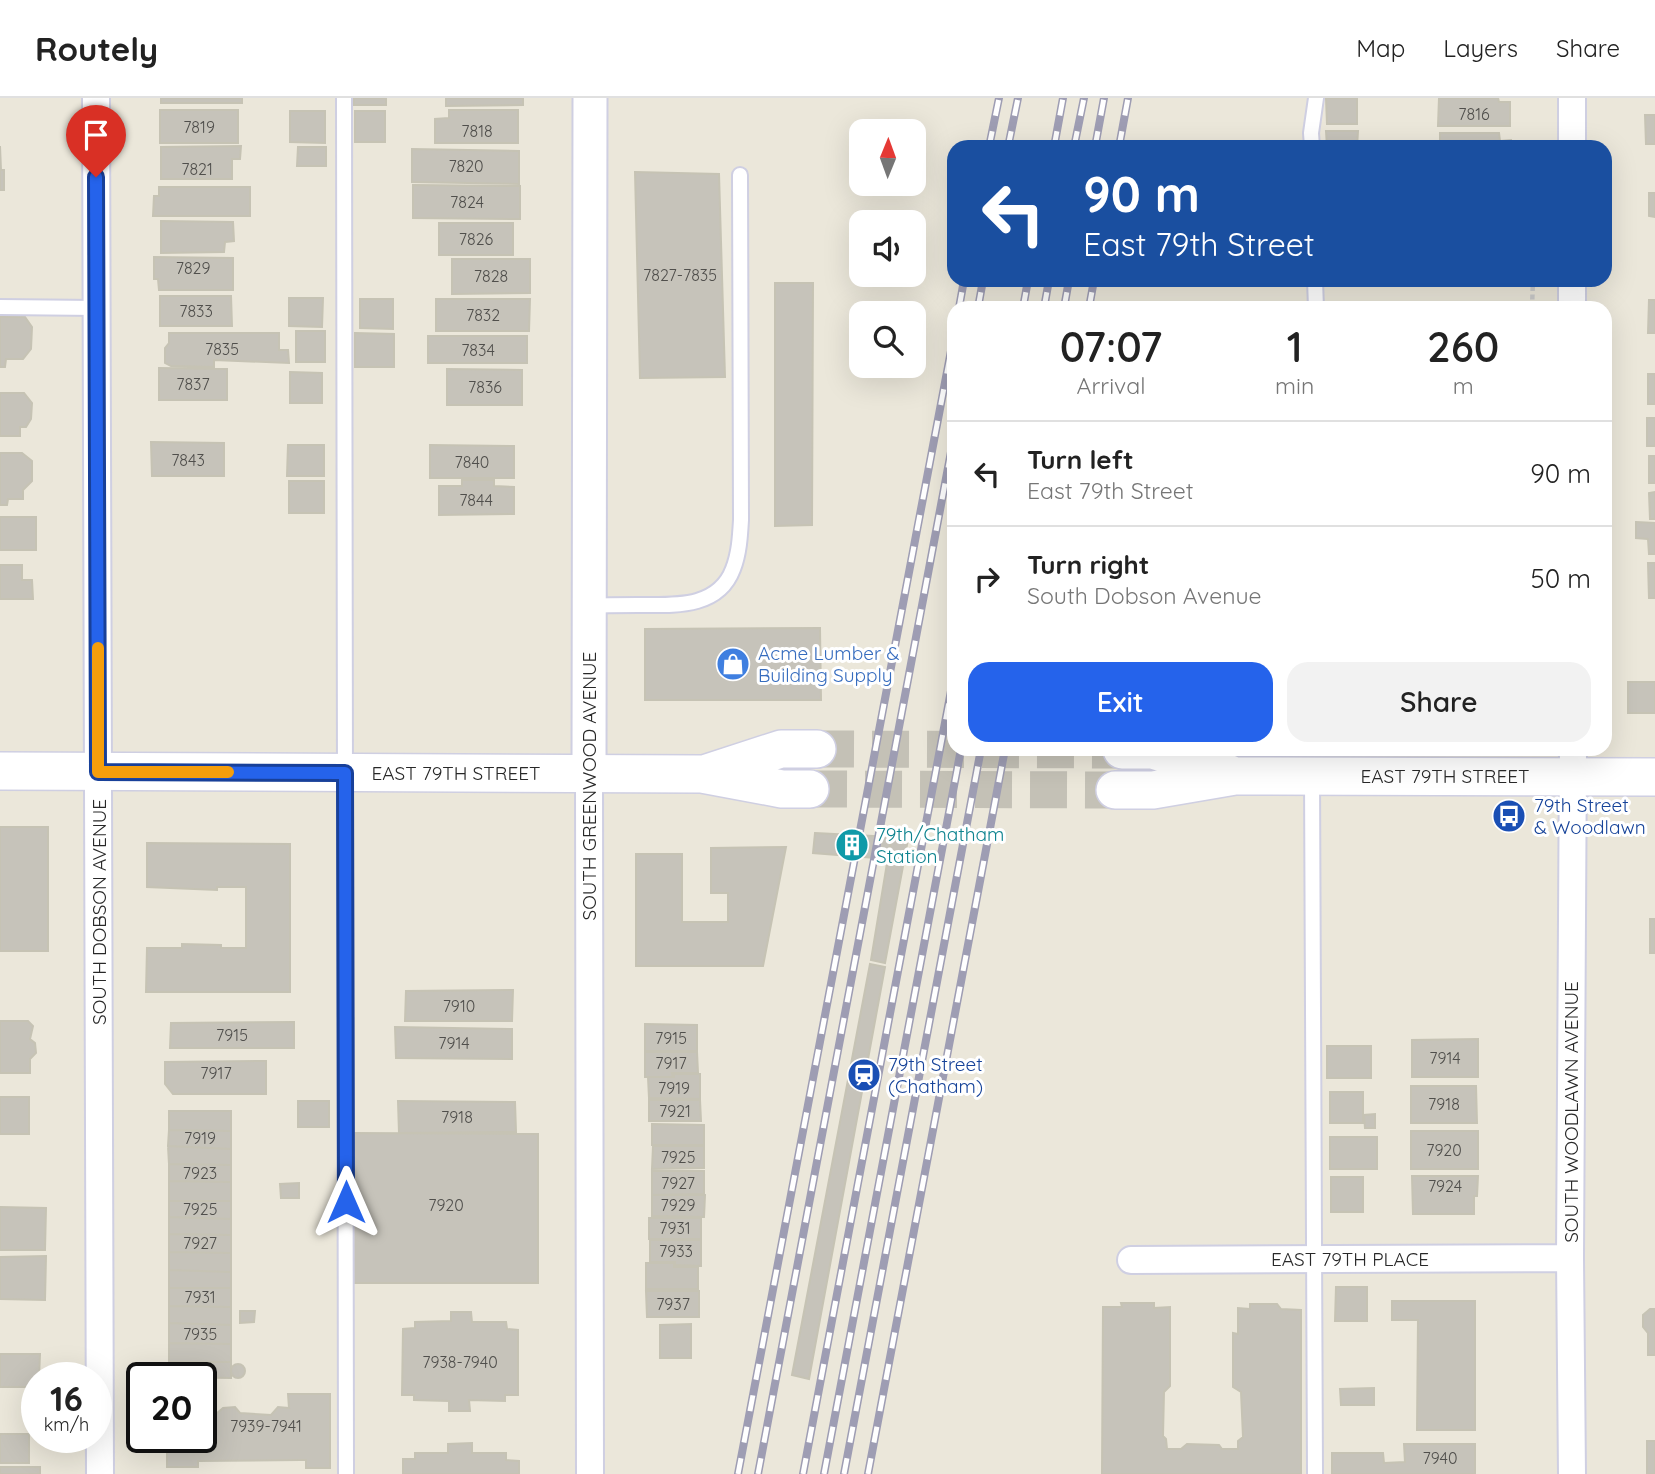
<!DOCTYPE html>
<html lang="en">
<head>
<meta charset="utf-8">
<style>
  :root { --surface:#fff; --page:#f2f2f2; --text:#222; --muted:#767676; --line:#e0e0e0; --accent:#2563eb }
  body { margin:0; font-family:Quicksand,sans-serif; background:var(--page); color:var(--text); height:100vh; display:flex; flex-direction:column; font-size:26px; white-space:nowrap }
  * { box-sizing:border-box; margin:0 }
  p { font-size:23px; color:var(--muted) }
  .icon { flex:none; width:38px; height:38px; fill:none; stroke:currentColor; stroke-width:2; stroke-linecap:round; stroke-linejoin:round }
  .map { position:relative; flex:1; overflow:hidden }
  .panel { position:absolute; left:947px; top:203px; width:665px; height:455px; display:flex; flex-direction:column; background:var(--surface); border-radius:21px; box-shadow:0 7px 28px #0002 }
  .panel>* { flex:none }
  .hud { position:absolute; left:947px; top:42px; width:665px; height:147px; border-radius:21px; box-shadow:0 7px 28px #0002; background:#1a4fa0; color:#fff; overflow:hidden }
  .needle { width:46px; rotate:1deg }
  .controls { position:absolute; left:849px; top:21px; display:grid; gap:14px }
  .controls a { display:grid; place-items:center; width:77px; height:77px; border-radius:14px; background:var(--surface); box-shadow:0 7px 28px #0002; font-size:35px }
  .speed { position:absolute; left:21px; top:1264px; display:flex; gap:14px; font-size:35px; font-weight:700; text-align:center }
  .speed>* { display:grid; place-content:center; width:91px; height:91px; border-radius:50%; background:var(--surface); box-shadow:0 7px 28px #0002; line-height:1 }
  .speed small { font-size:18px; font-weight:400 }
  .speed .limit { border:4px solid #111; border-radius:10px; background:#fff; color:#111 }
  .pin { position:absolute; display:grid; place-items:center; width:60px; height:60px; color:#fff; margin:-72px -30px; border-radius:50% 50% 50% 0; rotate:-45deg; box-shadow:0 0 7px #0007 }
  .pin .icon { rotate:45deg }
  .me { position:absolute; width:77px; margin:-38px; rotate:0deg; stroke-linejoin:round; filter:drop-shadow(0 0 5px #0008) }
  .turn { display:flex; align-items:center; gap:24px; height:147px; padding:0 21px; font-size:32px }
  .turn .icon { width:91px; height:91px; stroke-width:2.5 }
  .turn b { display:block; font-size:49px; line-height:60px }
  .eta { display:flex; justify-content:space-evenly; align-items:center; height:119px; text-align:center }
  .eta b { font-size:42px; font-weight:600; line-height:49px }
  .cta { display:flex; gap:14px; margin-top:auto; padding:14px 21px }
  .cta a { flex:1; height:80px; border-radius:21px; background:var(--accent); color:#fff; font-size:28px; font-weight:600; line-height:80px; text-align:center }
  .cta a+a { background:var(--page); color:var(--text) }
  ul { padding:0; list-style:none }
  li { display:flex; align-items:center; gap:21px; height:105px; padding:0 21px; border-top:2px solid var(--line) }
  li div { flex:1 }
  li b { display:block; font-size:26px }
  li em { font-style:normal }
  header { display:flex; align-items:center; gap:42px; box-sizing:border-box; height:98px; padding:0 35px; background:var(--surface); border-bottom:2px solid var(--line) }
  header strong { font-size:33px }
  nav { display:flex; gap:38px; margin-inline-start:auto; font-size:24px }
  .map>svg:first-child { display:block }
</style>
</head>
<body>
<header>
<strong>Routely</strong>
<nav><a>Map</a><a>Layers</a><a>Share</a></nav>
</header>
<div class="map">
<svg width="1655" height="1376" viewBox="0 0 1655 1376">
  <rect width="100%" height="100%" fill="#ebe7da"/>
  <path fill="#c6c3ba" stroke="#c6c3b4" stroke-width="2" d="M161,0H242V5H161Z
    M354,0H386V7H354Z
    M446,0H523V7L446,8Z
    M1326,0H1357V26H1327Z
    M1439,0H1498L1499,4H1510V28H1438Z
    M160,12H238V45H160Z
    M449,12H518V45H435V21L449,20Z
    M290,13H325V45L290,44Z
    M355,13H385V44H355Z
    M1645,17H1655V46H1646Z
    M1326,33H1358L1357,49H1327Z
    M1440,35H1499L1500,43L1511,42V49H1440Z
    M0,48L1,72H4V92H0Z
    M241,48L240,61H232V81H161V49Z
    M298,49H326V68H297Z
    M412,51L519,53V86L412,84Z
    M635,74L719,76L725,279L640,280Z
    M413,87L520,88V121L413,120Z
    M159,89H250V118H153L154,98H159Z
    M1649,95H1655V119L1649,118Z
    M161,123L233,124L234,143L225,144L224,154L161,155Z
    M439,125H513V157H439Z
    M154,159L233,160V192H159L158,181H154Z
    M452,161H530V195L452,196Z
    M775,185H813L812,427L775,428Z
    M160,198H231L232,228H160Z
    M289,200H323L322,229L289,228Z
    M360,201H393V231L360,230Z
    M436,201H530L529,233H436Z
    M1649,202H1655V235H1648Z
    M0,219H25L32,229L31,251L23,261H6L5,269H0Z
    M296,233H325V264H296Z
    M169,235H279V252H288L289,265L214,262V269L171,268L165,265V250L169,245Z
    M355,235L394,236V269H355Z
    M428,238H527V265H428Z
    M159,270L227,271V302H159Z
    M447,271L522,272V307H447Z
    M290,274L322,275V305H290Z
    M1648,276H1655V306H1648Z
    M0,295H24L32,305L31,321L26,329H20V338H0Z
    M1647,320H1655V348H1647Z
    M151,344L224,345V378H152Z
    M288,347H324V378H287Z
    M430,347L514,348V380H430Z
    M0,355H22L32,363V383L23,392V401H8L7,407H0Z
    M1649,358H1655V385H1649Z
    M462,382H494V388L514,389V416L439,417V388H462Z
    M289,383H324V415H289Z
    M1655,394V421H1650L1649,395Z
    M0,419H36V452H0Z
    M1636,424L1655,425V456H1649L1648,441L1636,440Z
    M1648,465H1655V500H1649Z
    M0,467H22V482H32L33,501H0Z
    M820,530L821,602H645V531Z
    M1628,584H1655V615H1628Z
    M0,729H48V853H0Z
    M815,735L892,739L888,761L813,755Z
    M892,735L909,736L885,865L871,862Z
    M147,745L290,746V894H146L147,850H182V846L221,847V850H246V789H217V792L147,789Z
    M786,749L763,868H636V756H682V824H728V795H711V750Z
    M1650,821H1655V855H1650Z
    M870,866L885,869L809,1281L792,1277Z
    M513,892L512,923H405L406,893Z
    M0,923H28L33,928L30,941L35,945L36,955L30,961V975H0Z
    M294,924V950H170L171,925Z
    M645,926L697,927V953H645Z
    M395,929L512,931V961L396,960Z
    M1478,941V979H1412V942Z
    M1327,948H1371V980H1327Z
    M645,954H697L698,975H672L673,979H645Z
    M266,963V996H173L165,986V964Z
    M674,976H700V1001L649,1000L648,979H674Z
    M1411,988H1476L1477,1025H1411Z
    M1330,994H1363V1025H1330Z
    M0,999H29V1036H0Z
    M649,1002H700L701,1023H649Z
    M298,1003H329V1029H298Z
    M398,1003L515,1004L516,1034L399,1035Z
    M169,1013H231V1033L169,1032Z
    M1375,1016V1030H1365L1364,1017Z
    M652,1026L704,1027V1047H652Z
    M169,1032L231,1033V1051L168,1048Z
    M1411,1033H1478V1071H1411Z
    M353,1035L538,1036V1185H354Z
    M1330,1039H1377V1071H1330Z
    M168,1048L231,1051V1067L169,1066Z
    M653,1048H704V1070L652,1071Z
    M169,1066L231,1067V1084L169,1083Z
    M652,1073H704V1096L652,1097Z
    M1412,1078H1478L1477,1098H1474V1116H1413Z
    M1331,1079H1363V1114H1331Z
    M169,1083L231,1084V1103H169Z
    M299,1085V1100H281L280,1086Z
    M652,1097H705L704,1119L652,1118Z
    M169,1103H231V1121L169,1119Z
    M0,1109L46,1110L45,1152H0Z
    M169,1119L231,1121V1137L169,1136Z
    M649,1120H701V1141H649Z
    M169,1136L231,1137V1155L169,1154Z
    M650,1142H701V1168L675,1167V1164H650Z
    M169,1154L231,1155V1174L169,1172Z
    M46,1158L45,1202L0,1201V1159Z
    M646,1165H674V1169H698V1191H646Z
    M169,1172L231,1174V1190H169Z
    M1336,1189H1367V1223H1335Z
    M169,1190H231V1209L169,1208Z
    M646,1193H699V1219H647Z
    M1392,1203H1475V1332H1417L1418,1222H1392Z
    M1121,1205H1154V1210L1170,1209V1288L1164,1294L1163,1338L1166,1341L1167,1351H1181L1187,1346L1219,1347L1222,1351H1238V1343L1243,1339L1241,1294L1233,1289V1235L1238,1236V1210L1250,1211V1206H1277L1281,1211L1301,1212V1376H1102L1103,1209H1122Z
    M169,1208L231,1209V1227L169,1225Z
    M1650,1211H1655V1257H1648V1235L1643,1229V1217Z
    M240,1213H255L254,1224L240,1225Z
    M451,1214H471L472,1224H506L507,1231L518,1232V1297H505V1303L469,1302L470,1313H449V1303L414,1302V1297H402L403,1231L415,1230V1224L451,1223Z
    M169,1225L231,1227V1246L169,1245Z
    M691,1226V1260H660V1227Z
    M169,1245L231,1246V1264H169Z
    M0,1256H40L39,1279H37V1289H0Z
    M169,1264H231V1280L169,1279Z
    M231 1273a7 7 0 1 1 14 0a7 7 0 1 1-14 0Z
    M1374,1290V1307H1341L1340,1291Z
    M288,1296H330V1370H306V1362H301L198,1363V1369H167V1354L162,1349V1339H201V1316H216L223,1310L235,1309L240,1315L271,1317L278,1309L289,1310Z
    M0,1336H29V1365H0Z
    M1647,1343H1655V1376H1647Z
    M472,1345V1355H506V1362L519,1363V1376H403V1361H415V1355H448V1346Z
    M1404,1346H1475V1376H1332V1355H1383L1384,1365L1405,1364Z
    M0,1369H40V1376H0Z"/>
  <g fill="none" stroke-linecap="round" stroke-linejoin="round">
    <path stroke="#c4c1b6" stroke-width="37" stroke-dasharray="37 18" stroke-linecap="butt" d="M817,651L1122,652
      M810,691L1115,692"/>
    <defs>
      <path id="service" d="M344,0L346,1376
        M1312,49L1311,35L1316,0
        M1315,182L1316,210
        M0,209L97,210
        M589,508C606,507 622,507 638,507C673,507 718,511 733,471C739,456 740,439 741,422L740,77
        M1312,678L1315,1376"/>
      <path id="minor" d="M96,0L100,1376
        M1572,0V49
        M1572,182V210
        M589,676L590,1376
        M1131,1162L1570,1160
        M1572,1376L1570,1160L1573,651"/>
      <path id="tertiary" d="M589,676L590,0"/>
      <path id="secondary" d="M1122,652H1153L1230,676
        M0,673L702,676L782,691H810
        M707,675L781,651H817
        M1115,692H1153L1235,678L1655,679"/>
    </defs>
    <use href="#service" stroke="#cfcfe2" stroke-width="18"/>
    <use href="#minor" stroke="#cfcfe2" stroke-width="30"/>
    <use href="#tertiary" stroke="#cfcfe2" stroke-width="37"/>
    <use href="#secondary" stroke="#cfcfe2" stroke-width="40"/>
    <path stroke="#cbcbcb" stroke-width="4.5" stroke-dasharray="5 3.5" stroke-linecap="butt" d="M1532,210L1533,182"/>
    <use href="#service" stroke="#fff" stroke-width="14"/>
    <use href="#minor" stroke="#fff" stroke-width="26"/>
    <use href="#tertiary" stroke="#fff" stroke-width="33"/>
    <use href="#secondary" stroke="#fff" stroke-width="37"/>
    <defs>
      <path id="rail" d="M989,49L999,0
        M1008,49L1018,0
        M1054,49L1063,0
        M1074,49L1084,0
        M1095,49L1104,0
        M1119,49L1128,0
        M959,210L964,182
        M978,210L983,182
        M1023,210L1028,182
        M1044,210L1049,182
        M1064,210L1069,182
        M1089,210L1094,182
        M738,1376L954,237
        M758,1376L954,338
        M803,1376L954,577
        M824,1376L961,651
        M844,1376L981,651
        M868,1376L1005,651"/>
    </defs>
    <use href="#rail" stroke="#9e9db3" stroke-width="8"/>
    <use href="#rail" stroke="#fff" stroke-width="5" stroke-dasharray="16" stroke-linecap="butt"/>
  </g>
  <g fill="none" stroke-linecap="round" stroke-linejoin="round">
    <defs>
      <path id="route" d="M96,79L98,674L345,675L346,1104"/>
    </defs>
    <use href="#route" stroke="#184099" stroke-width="18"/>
    <use href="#route" stroke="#2563eb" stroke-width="12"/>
    <path stroke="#f59e0b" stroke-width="12" d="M98,550V674H228"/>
  </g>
  <defs>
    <symbol id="shop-disc" viewBox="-11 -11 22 22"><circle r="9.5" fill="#3f7fe0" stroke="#fff"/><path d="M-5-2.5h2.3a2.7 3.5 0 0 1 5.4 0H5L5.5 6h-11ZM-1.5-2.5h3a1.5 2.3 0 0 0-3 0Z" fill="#fff"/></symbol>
    <symbol id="bus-disc" viewBox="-11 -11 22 22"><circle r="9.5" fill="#1a4fb4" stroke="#fff"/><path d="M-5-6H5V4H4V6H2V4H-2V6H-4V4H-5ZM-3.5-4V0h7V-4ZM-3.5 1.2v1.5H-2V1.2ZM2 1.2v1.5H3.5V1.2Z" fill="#fff"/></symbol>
    <symbol id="building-disc" viewBox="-11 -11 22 22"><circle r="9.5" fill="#0f9aa8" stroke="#fff"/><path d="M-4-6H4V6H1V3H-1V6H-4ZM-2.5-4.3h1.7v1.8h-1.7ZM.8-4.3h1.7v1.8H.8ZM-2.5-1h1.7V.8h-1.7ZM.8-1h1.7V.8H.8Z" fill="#fff"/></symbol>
    <symbol id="station-disc" viewBox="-11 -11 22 22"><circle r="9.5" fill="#1a4fb4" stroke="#fff"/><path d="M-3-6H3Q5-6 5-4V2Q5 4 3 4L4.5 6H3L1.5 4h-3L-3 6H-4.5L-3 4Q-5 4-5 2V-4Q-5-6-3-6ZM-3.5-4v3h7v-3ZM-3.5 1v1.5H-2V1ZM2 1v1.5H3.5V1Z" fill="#fff"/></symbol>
  </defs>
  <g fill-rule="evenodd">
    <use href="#shop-disc" x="714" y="547" width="38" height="38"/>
    <use href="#bus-disc" x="1490" y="699" width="38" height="38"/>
    <use href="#building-disc" x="833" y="728" width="38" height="38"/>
    <use href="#station-disc" x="845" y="958" width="38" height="38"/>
  </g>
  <g text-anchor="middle" stroke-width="6" stroke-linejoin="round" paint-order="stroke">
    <g font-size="16" fill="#504f4c">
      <text x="1474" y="22">7816</text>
      <text x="199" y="35">7819</text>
      <text x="477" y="39">7818</text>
      <text x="466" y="74">7820</text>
      <text x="197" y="77">7821</text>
      <text x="467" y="110">7824</text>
      <text x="476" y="147">7826</text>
      <text x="193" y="176">7829</text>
      <text x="680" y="183">7827-7835</text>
      <text x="491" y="184">7828</text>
      <text x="196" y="219">7833</text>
      <text x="483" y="223">7832</text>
      <text x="222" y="257">7835</text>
      <text x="478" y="258">7834</text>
      <text x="193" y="292">7837</text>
      <text x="485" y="295">7836</text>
      <text x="188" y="368">7843</text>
      <text x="472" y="370">7840</text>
      <text x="476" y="408">7844</text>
      <text x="459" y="914">7910</text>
      <text x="232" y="943">7915</text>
      <text x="671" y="946">7915</text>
      <text x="454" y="951">7914</text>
      <text x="1445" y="966">7914</text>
      <text x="671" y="971">7917</text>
      <text x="216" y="981">7917</text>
      <text x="674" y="996">7919</text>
      <text x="1444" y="1012">7918</text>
      <text x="675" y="1019">7921</text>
      <text x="457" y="1025">7918</text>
      <text x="200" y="1046">7919</text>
      <text x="1444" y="1058">7920</text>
      <text x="678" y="1065">7925</text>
      <text x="200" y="1081">7923</text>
      <text x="678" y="1091">7927</text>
      <text x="1445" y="1094">7924</text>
      <text x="446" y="1113">7920</text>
      <text x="678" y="1113">7929</text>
      <text x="200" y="1117">7925</text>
      <text x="675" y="1136">7931</text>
      <text x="200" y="1151">7927</text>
      <text x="676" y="1159">7933</text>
      <text x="200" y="1205">7931</text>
      <text x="673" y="1212">7937</text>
      <text x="200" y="1242">7935</text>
      <text x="460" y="1270">7938-7940</text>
      <text x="266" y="1334">7939-7941</text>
      <text x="1440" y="1366">7940</text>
    </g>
    <g font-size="19" fill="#366cbe" stroke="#fff" text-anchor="start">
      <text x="758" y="562">Acme Lumber &amp;<tspan x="758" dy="22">Building Supply</tspan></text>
    </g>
    <g font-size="19" fill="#282828" stroke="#fff">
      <text x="456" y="682">EAST 79TH STREET</text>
      <text x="1445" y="685">EAST 79TH STREET</text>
      <text transform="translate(589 688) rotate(-90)" y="7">SOUTH GREENWOOD AVENUE</text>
      <text transform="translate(99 814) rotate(-90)" y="7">SOUTH DOBSON AVENUE</text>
      <text transform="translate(1571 1014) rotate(-90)" y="7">SOUTH WOODLAWN AVENUE</text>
      <text x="1350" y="1168">EAST 79TH PLACE</text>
    </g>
    <g font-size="19" fill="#164399" stroke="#fff" text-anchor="start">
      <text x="1534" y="714">79th Street<tspan x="1534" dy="22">&amp; Woodlawn</tspan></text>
      <text x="888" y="973">79th Street<tspan x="888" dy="22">(Chatham)</tspan></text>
    </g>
    <g font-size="19" fill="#0d838f" stroke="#fff" text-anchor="start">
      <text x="876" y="743">79th/Chatham<tspan x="876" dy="22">Station</tspan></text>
    </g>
  </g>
</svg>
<div class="controls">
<a><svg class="needle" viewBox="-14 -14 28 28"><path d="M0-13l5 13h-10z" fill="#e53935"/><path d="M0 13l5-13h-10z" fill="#767676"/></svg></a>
<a><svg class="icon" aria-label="sound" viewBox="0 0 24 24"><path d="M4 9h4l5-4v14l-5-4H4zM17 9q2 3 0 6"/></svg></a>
<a><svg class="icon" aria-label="search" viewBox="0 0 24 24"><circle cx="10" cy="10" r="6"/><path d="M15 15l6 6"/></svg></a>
</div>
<div class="speed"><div>16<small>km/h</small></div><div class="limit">20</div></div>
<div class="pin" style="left:96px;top:79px;background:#d93025"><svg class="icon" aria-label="arrive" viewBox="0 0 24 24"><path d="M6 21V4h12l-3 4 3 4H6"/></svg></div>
<svg class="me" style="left:346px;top:1104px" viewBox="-20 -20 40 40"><path d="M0-17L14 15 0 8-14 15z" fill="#2563eb" stroke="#fff" stroke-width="4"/></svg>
<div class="hud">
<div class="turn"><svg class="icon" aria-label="left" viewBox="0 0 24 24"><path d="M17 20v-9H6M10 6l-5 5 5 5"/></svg><div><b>90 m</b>East 79th Street</div></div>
</div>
<section class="panel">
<div class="eta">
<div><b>07:07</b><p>Arrival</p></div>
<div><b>1</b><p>min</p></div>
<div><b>260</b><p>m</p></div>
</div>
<ul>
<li><svg class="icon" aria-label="left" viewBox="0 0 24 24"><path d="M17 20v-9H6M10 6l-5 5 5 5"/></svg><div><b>Turn left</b><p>East 79th Street</p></div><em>90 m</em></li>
<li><svg class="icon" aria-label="right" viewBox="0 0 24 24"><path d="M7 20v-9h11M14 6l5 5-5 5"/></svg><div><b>Turn right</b><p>South Dobson Avenue</p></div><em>50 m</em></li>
</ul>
<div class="cta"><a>Exit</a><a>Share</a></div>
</section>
</div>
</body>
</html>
